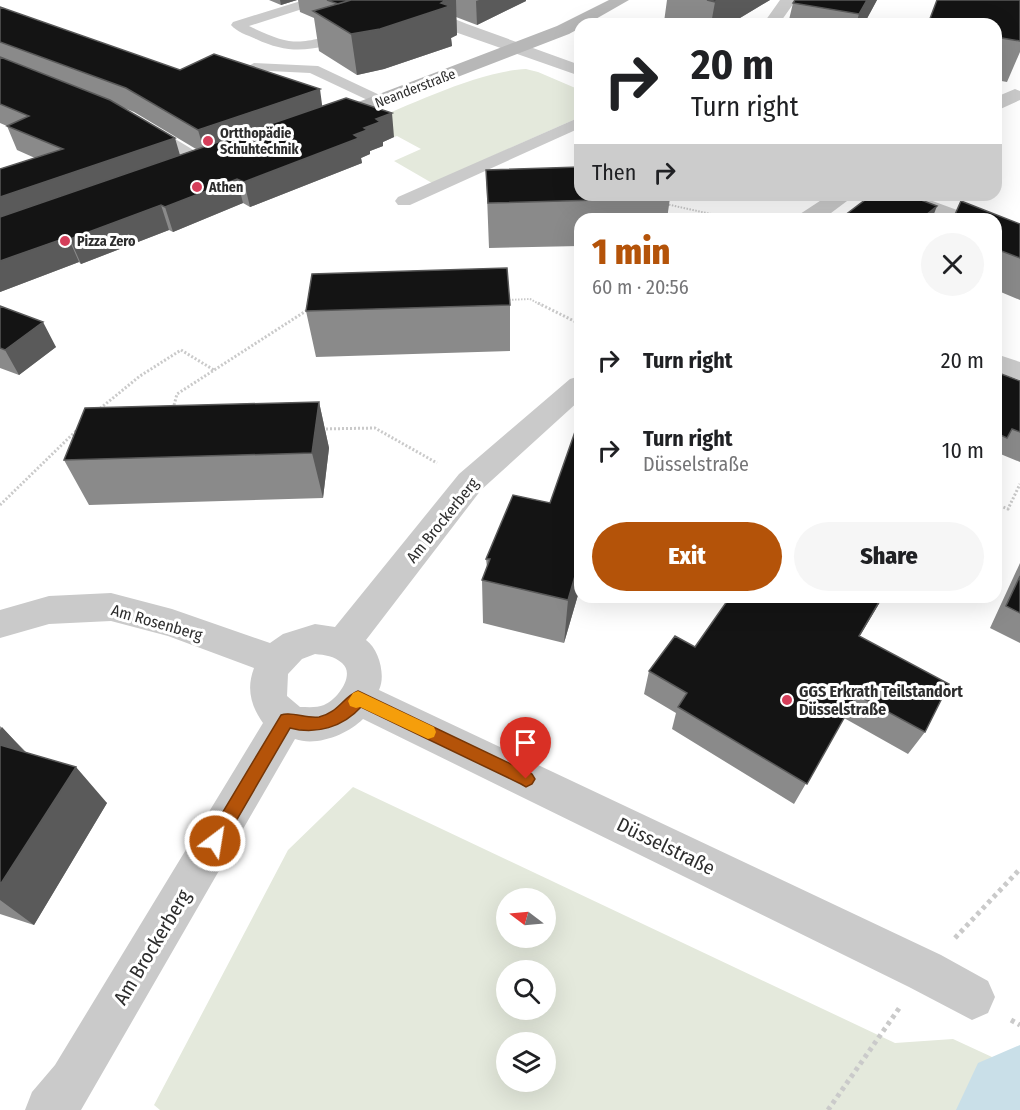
<!DOCTYPE html>
<html lang="en">
<head>
<meta charset="utf-8">
<style>
  :root { --surface:#fff; --page:#f6f6f6; --text:#202124; --muted:#757577; --accent:#b45309 }
  body { margin:0; font-family:"Fira Sans Condensed",sans-serif; background:var(--page); color:var(--text); height:100vh; display:flex; flex-direction:column; font-size:22px; white-space:nowrap }
  * { box-sizing:border-box; margin:0 }
  p { font-size:20px; color:var(--muted) }
  .icon { flex:none; width:33px; height:33px; fill:none; stroke:currentColor; stroke-width:2; stroke-linecap:round; stroke-linejoin:round }
  .map { position:relative; flex:1; overflow:hidden }
  .panel { position:absolute; left:574px; top:213px; width:428px; height:390px; display:flex; flex-direction:column; background:var(--surface); border-radius:18px; box-shadow:0 6px 24px #0002 }
  .panel>* { flex:none }
  .guide { position:absolute; left:574px; top:18px; width:428px; height:183px; border-radius:18px; box-shadow:0 6px 24px #0002; background:#fff; color:var(--text); overflow:hidden }
  .needle { width:39px; rotate:286deg }
  .fabs { position:absolute; left:496px; top:888px; display:grid; gap:12px }
  .fabs a { display:grid; place-items:center; width:60px; height:60px; border-radius:50%; background:var(--surface); box-shadow:0 6px 24px #0002; font-size:30px }
  .pin { position:absolute; display:grid; place-items:center; width:51px; height:51px; color:#fff; margin:-62px -26px; border-radius:50% 50% 50% 0; rotate:-45deg; box-shadow:0 0 6px #0007 }
  .pin .icon { rotate:45deg }
  .me { position:absolute; width:66px; margin:-33px; rotate:31deg; stroke-linejoin:round; filter:drop-shadow(0 0 4px #0008) }
  .turn { display:flex; align-items:center; gap:21px; height:126px; padding:0 18px; font-size:27px }
  .turn .icon { width:78px; height:78px; stroke-width:2.5 }
  .turn b { display:block; font-size:42px; line-height:51px }
  .then { display:flex; align-items:center; height:57px; padding:0 18px; background:#0003; gap:12px; font-size:22px }
  .round { display:grid; place-items:center; flex:none; width:63px; height:63px; border-radius:32px; background:var(--page) }
  .summary { display:flex; align-items:center; justify-content:space-between; height:102px; padding:0 18px }
  h1 { font-size:36px; font-weight:800; line-height:45px; color:var(--accent) }
  .button { display:flex; gap:12px; margin-top:auto; padding:12px 18px }
  .button a { flex:1; height:69px; border-radius:36px; background:var(--accent); color:#fff; font-size:24px; font-weight:800; line-height:69px; text-align:center }
  .button a+a { background:var(--page); color:var(--text) }
  ul { padding:0; list-style:none }
  li { display:flex; align-items:center; gap:18px; height:90px; padding:0 18px }
  li div { flex:1 }
  li b { display:block; font-size:22px }
  li em { font-style:normal }
  .map>svg:first-child { display:block }
</style>
</head>
<body>
<div class="map">
<svg width="1020" height="1110" viewBox="0 0 1020 1110">
  <rect width="100%" height="100%" fill="#fff"/>
  <path fill="#e4e9dc" fill-rule="evenodd" d="M526,69L538,72L580,90V117L432,183L394,161L421,149L397,136L391,138L364,123C411,105 478,71 526,69Z
    M353,787L895,1043L953,1039L1020,1070V1110H160L154,1105L288,850ZM507,898H546V938H507ZM507,970H546V1010H507ZM507,1042H546V1082H507Z"/>
  <g fill="none" stroke-linecap="round" stroke-linejoin="round">
    <path fill="#c9dfe8" fill-rule="evenodd" d="M1020,1045V1110H956L978,1063Z"/>
    <path stroke="#cacaca" stroke-width="2" stroke-dasharray="1.5 1.5" stroke-linecap="butt" d="M666,204L733,219
      M506,300L530,299L541,305"/>
    <path stroke="#cacaca" stroke-width="3" stroke-dasharray="2 2" stroke-linecap="butt" d="M538,303L580,324
      M173,409L177,394L309,309
      M97,411L140,376L181,350L214,370
      M322,429L375,428L437,463
      M996,504L1008,509L1020,484
      M0,505L79,428"/>
    <path stroke="#cacaca" stroke-width="5" stroke-dasharray="4 4" stroke-linecap="butt" d="M955,938L1020,869
      M1011,1020L1020,1025
      M828,1110L900,1007"/>
    <path fill="#cacaca" fill-rule="evenodd" d="M304,0H323L321,3L249,26C298,50 302,42 351,30L358,34L356,37C317,49 294,57 256,39C247,35 237,32 231,25L233,22Z
      M254,63L318,66L386,98L388,101L381,105L376,104L310,73L249,70L247,67Z
      M580,117V128L410,205H398L395,201L398,197Z"/>
    <path fill="#cacaca" fill-rule="evenodd" d="M385,0H407L467,24L580,65V76L455,32L387,3Z
      M780,0H796L779,24H763Z
      M1015,89L1020,91V100L996,111V97Z
      M140,120L147,122L210,160L214,164L210,168L203,170L196,168L133,130L130,126L133,122Z
      M829,195H855L823,219H797L800,214Z
      M884,195H916L968,214L971,219H939L887,200Z
      M996,354L1020,362V380L996,372Z
      M580,376V400L481,490L366,640C379,649 386,676 379,690L941,955L988,981L995,997L988,1013L972,1020L909,987L363,719C348,734 317,747 295,739L81,1110H25L32,1092L55,1065L263,723C251,706 246,689 254,668L168,636L111,621L49,624L0,638V610L49,596L111,593L172,609L270,643L283,634L315,624L335,627L459,474L570,379ZM315,654C325,655 334,656 342,663C356,675 337,700 324,705C317,708 308,707 300,707L287,696L288,674L302,659Z"/>
    <path fill="#b7b7b7" fill-rule="evenodd" d="M609,0H629L587,24H580V28L569,34L333,125H319L316,121L319,117L557,26Z"/>
  </g>
  <path fill="#8a8a8a" fill-rule="evenodd" d="M269,0H297L281,5Z
    M298,0H526V1L477,25L456,17L457,35L451,38L452,46L384,69L357,75L319,51L314,18L300,12Z
    M667,0H770L730,24H669L664,22Z
    M877,0L864,24H788L793,3Z
    M1020,0V52L1007,82L996,80V24Z
    M0,7L180,70L322,106L394,137L383,142V146L370,151V154L361,158L362,163L250,207L243,203L173,232L169,230L81,264L79,262L0,292V169L35,158L17,150L7,126L0,123ZM122,107L134,112L196,149L180,155Z
    M486,170L670,198L667,219H580V246L489,248Z
    M996,219L1020,224V300L996,290Z
    M510,305V351L316,357L306,311Z
    M0,306L56,347L19,375L0,368Z
    M996,372L1020,381V462L998,453L996,457Z
    M319,402L329,448L323,498L89,505L64,460Z
    M580,430V588L564,643L483,623L482,580L487,567L486,559L550,503Z
    M1020,563V643L990,628Z
    M730,597H883L859,637L925,732L908,754L844,718L794,804L672,729L676,713L644,694L649,671L695,647Z
    M0,726L26,752L107,803L34,925L0,914Z"/>
  <path fill="#5a5a5a" d="M280,0H297L281,5Z
    M446,0H456L457,35L451,38L452,46L384,69L357,75L351,34Z
    M479,0H526V1L477,25L476,1Z
    M719,0H770L730,24H711L715,2Z
    M867,0H877L864,24H856L859,14Z
    M320,89L323,112L205,154L198,130Z
    M392,113L394,137L383,142V146L370,151V154L361,158L362,163L250,207L244,182L354,135L376,119Z
    M175,138L182,162L0,227V197Z
    M237,179L243,203L173,232L165,207Z
    M161,205L169,230L81,264L70,239Z
    M937,206L932,219H921Z
    M68,237L79,262L0,292V261Z
    M43,322L56,347L19,375L5,350Z
    M319,402L329,448L323,498L312,453Z
    M580,559V588L564,643L568,600Z
    M882,597H883L845,660L859,636Z
    M2,727L37,765L0,752V730Z
    M76,767L107,803L34,925L0,900V885Z"/>
  <path fill="#141414" stroke="#5a5a5a" stroke-width="1.5" d="M327,0H351L338,4Z
    M351,0H446L441,3L450,6L380,29L351,34L313,11Z
    M707,0H719L715,2Z
    M795,0H867L859,14L793,3Z
    M937,0H1020V41L996,37V24H928Z
    M0,7L180,70L214,54L320,89L198,130L126,88L0,42Z
    M0,57L110,100L175,138L0,197V169L63,149L7,126L29,116L0,104Z
    M346,98L392,113L376,119L380,122L364,128L367,130L354,135L359,138L244,182L237,179L165,207L161,205L70,239L68,237L0,261V217Z
    M580,167V195H669L670,198L488,203L486,170Z
    M879,195H908L937,206L921,219H840L869,197L873,199Z
    M961,201L1020,224V258L996,249V219H953Z
    M507,268L510,305L306,311L312,274Z
    M0,306L43,322L5,350L0,348Z
    M996,372L1020,381V432L1012,429L1007,438L996,433Z
    M319,402L312,453L64,460L85,408Z
    M576,429L580,430V559L568,600L482,580L490,559H486L513,495L550,503Z
    M1020,576V613L1006,606Z
    M730,597H882L859,636L949,684L925,732L857,695L807,784L678,707L687,693L649,671L675,636L695,647Z
    M0,745L76,767L0,885Z"/>
  <path fill="#b45309" stroke="#753606" stroke-width="1.5" d="M358,691L532,774L535,779L532,784L526,787L521,784L361,707C343,727 316,735 290,728L221,847L215,849L209,847L206,841L209,835L281,715C292,711 306,719 319,717C338,713 343,697 358,691Z"/>
  <path fill="#f59e0b" d="M358,691L434,727L436,732L434,737L428,739L360,707L356,708L350,706L348,701L353,693Z"/>
  <g fill="#d53e5a" stroke="#fff" stroke-width="2">
    <circle cx="208" cy="141" r="6"/>
    <circle cx="197" cy="187" r="6"/>
    <circle cx="65" cy="241" r="6"/>
    <circle cx="787" cy="700" r="6"/>
  </g>
  <g text-anchor="middle" stroke-width="6" stroke-linejoin="round" paint-order="stroke">
    <g font-size="14" fill="#2d2d2d" stroke="#fff">
      <text transform="translate(415 88) rotate(-21)" y="5">Neanderstraße</text>
    </g>
    <g font-size="14" font-weight="bold" fill="#2d2d2d" stroke="#fff" text-anchor="start">
      <text x="220" y="138">Ortthopädie<tspan x="220" dy="16">Schuhtechnik</tspan></text>
      <text x="209" y="192">Athen</text>
      <text x="77" y="246">Pizza Zero</text>
    </g>
    <g font-size="16" fill="#2d2d2d" stroke="#fff">
      <text transform="translate(442 520) rotate(-51)" y="6">Am Brockerberg</text>
      <text transform="translate(157 622) rotate(16)" y="6">Am Rosenberg</text>
    </g>
    <g font-size="16" font-weight="bold" fill="#2d2d2d" stroke="#fff" text-anchor="start">
      <text x="799" y="697">GGS Erkrath Teilstandort<tspan x="799" dy="18">Düsselstraße</tspan></text>
    </g>
    <g font-size="20" fill="#2d2d2d" stroke="#fff">
      <text transform="translate(666 846) rotate(26)" y="7">Düsselstraße</text>
      <text transform="translate(152 947) rotate(-59)" y="7">Am Brockerberg</text>
    </g>
  </g>
</svg>
<div class="fabs">
<a><svg class="needle" viewBox="-14 -14 28 28"><path d="M0-13l5 13h-10z" fill="#e53935"/><path d="M0 13l5-13h-10z" fill="#757577"/></svg></a>
<a><svg class="icon" aria-label="search" viewBox="0 0 24 24"><circle cx="10" cy="10" r="6"/><path d="M15 15l6 6"/></svg></a>
<a><svg class="icon" aria-label="layers" viewBox="0 0 24 24"><path d="M12 4l9 5-9 5-9-5zM3 14l9 5 9-5"/></svg></a>
</div>
<div class="pin" style="left:526px;top:779px;background:#d93025"><svg class="icon" aria-label="arrive" viewBox="0 0 24 24"><path d="M6 21V4h12l-3 4 3 4H6"/></svg></div>
<svg class="me" style="left:215px;top:841px" viewBox="-20 -20 40 40"><circle r="17" fill="#b45309" stroke="#fff" stroke-width="3"/><path d="M0-11L8 9 0 5-8 9z" fill="#fff"/></svg>
<div class="guide">
<div class="turn"><svg class="icon" aria-label="right" viewBox="0 0 24 24"><path d="M7 20v-9h11M14 6l5 5-5 5"/></svg><div><b>20 m</b>Turn right</div></div>
<div class="then">Then<svg class="icon" aria-label="right" viewBox="0 0 24 24"><path d="M7 20v-9h11M14 6l5 5-5 5"/></svg></div>
</div>
<section class="panel">
<div class="summary"><div><h1>1 min</h1><p>60 m · 20:56</p></div><a class="round"><svg class="icon" aria-label="close" viewBox="0 0 24 24"><path d="M6 6l12 12M18 6L6 18"/></svg></a></div>
<ul>
<li><svg class="icon" aria-label="right" viewBox="0 0 24 24"><path d="M7 20v-9h11M14 6l5 5-5 5"/></svg><div><b>Turn right</b></div><em>20 m</em></li>
<li><svg class="icon" aria-label="right" viewBox="0 0 24 24"><path d="M7 20v-9h11M14 6l5 5-5 5"/></svg><div><b>Turn right</b><p>Düsselstraße</p></div><em>10 m</em></li>
</ul>
<div class="button"><a>Exit</a><a>Share</a></div>
</section>
</div>
</body>
</html>
